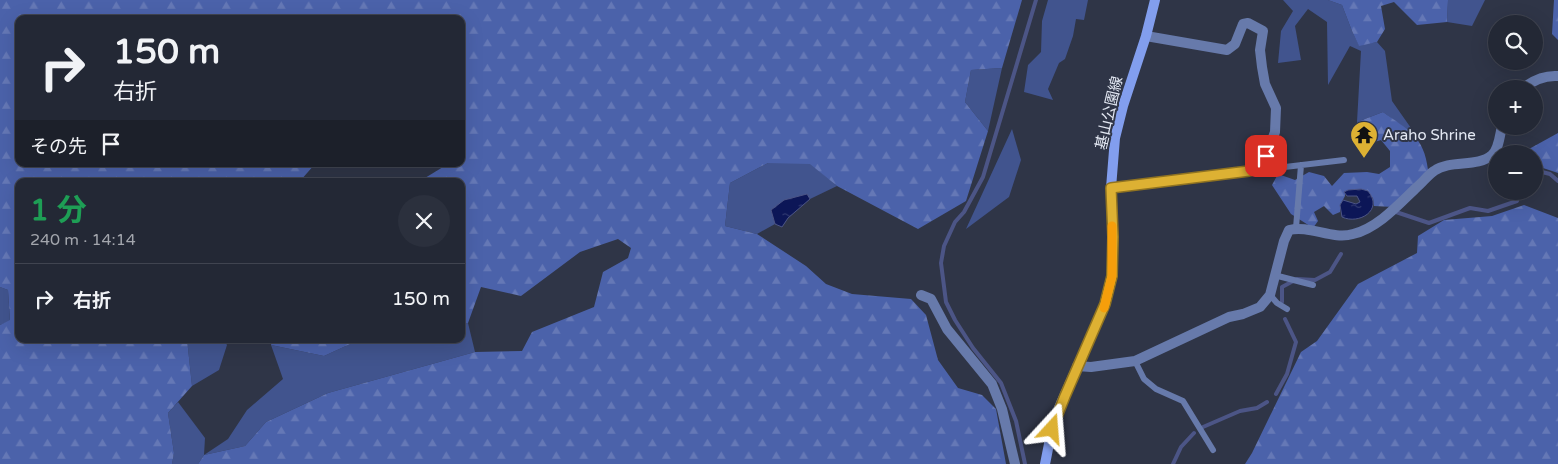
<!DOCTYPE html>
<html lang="ja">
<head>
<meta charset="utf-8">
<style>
  :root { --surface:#232835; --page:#2b303d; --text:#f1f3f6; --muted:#a3a6ad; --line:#404450 }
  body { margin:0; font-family:"Varela Round","Noto Sans JP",sans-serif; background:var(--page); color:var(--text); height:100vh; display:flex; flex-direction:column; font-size:19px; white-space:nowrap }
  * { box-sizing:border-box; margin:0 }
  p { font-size:16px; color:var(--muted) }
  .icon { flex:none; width:28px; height:28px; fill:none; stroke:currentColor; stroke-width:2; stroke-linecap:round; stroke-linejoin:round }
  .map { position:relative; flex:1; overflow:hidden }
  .details { position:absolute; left:15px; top:178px; width:450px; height:165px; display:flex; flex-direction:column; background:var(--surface); border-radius:10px; box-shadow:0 5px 20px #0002,0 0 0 1px var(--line) }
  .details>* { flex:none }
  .hud { position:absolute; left:15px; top:15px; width:450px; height:152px; border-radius:10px; box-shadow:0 5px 20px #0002,0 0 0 1px var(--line); background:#232835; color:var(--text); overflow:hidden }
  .buttons { position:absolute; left:1488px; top:15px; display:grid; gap:10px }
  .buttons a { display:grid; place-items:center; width:55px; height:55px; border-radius:50%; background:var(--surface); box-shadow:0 5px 20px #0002,0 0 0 1px var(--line); font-size:25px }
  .pin { position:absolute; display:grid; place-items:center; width:42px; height:42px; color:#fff; margin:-21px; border-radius:10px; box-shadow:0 2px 8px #0006 }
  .me { position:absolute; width:55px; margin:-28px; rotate:19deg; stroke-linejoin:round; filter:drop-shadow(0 0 4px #0008) }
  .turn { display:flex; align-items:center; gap:18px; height:105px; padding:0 15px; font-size:22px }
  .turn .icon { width:65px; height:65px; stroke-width:2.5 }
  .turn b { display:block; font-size:35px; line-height:42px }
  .then { display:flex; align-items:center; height:48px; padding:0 15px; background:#0003; gap:10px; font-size:19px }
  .round { display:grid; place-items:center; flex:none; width:52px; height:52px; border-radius:26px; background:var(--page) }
  .headline { display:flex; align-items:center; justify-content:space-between; height:85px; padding:0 15px }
  h1 { font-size:30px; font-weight:700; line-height:38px; color:#1e9e55 }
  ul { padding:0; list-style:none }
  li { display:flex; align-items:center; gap:15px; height:70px; padding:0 15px; border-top:1px solid var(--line) }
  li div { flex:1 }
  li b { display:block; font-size:19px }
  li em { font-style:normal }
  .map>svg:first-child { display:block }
</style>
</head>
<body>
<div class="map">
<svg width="1558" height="464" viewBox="0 0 1558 464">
  <defs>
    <pattern id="forest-firs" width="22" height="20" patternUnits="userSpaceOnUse" patternTransform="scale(1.25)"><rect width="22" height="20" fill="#4b62aa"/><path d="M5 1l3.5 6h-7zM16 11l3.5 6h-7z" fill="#6578b6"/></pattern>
    <pattern id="water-ripples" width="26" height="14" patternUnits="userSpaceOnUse" patternTransform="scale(1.25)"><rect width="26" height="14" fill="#0c1657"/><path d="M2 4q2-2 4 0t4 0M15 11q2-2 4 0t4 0" fill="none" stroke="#2f3870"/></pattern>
  </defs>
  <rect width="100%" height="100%" fill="#2f3547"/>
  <path fill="#41548e" d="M1048,0H1088L1084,20L1076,19L1073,36L1065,59L1059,63L1048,89L1053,100L1024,92L1028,65L1041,52L1042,21Z
    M1283,0H1328L1342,5L1352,31L1359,45L1377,42L1385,51L1392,101L1418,138L1383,112L1357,122L1361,51L1350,46L1328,85L1327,22L1308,9L1295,26L1301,60L1278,63L1281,31L1293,11Z
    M1448,0H1485L1472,26L1447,22Z
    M1002,68L988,131L965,102L971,70Z
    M1012,129L1021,160L1009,197L966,229Z
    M768,163H810L837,186L810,199L807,194L771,210L775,224L757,234L725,226L730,183Z
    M0,287L8,290L10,321L0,325Z
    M468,323L475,352L328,393L266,422L245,446L204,455L198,464H172L174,453L168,413L178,402L205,438L204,455L228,439L247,410L283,379L271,345L324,356L359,340L461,339V325Z
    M187,339H223L227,345L219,370L192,386Z"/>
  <path fill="url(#forest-firs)" d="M0,0H1022L1002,68L971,70L965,102L988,131L966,201L918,229L837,186L810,164L768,163L730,183L725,226L757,234L806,266L826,284L852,294L911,299L926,315L938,360L958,388L982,395L996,409L1006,464H198L204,455L245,446L266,422L328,393L475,352L522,351L532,332L594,307L603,272L628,258L631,248L618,239L580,252L521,296L481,287L468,323L461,325V181H420L448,164H461V19H19V164H315L300,181H19V339H187L192,386L168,413L174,453L172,464H0V325L10,320L8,290L0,287Z
    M1328,0H1448L1447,22L1417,25L1394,2L1381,6L1385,29L1377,42L1359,46L1352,31L1342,5Z
    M1554,0H1558V40L1552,34Z
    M1383,112C1408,130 1424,136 1428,170L1393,207L1374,206L1373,198L1361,189L1345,192V196L1340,205V212L1333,215L1324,206L1314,212L1318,221L1313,228L1291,214L1272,185L1278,174L1295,180L1309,172L1324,176L1332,186L1344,173L1367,172L1379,174L1390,167V151L1381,140L1365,145L1359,138L1357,122Z
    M1558,133V173L1534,165V154H1520Z
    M1524,205L1558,218V464H1245L1252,453L1301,352L1317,341L1358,284L1417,253L1418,236L1444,220L1492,216Z
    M273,339H391L359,340L324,356L271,345Z"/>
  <path fill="url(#water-ripples)" stroke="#4c5586" d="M1361,189L1368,191C1384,210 1359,225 1342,217L1340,205L1343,200L1356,204L1360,202L1357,196H1347L1344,192L1348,190Z
    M807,194L810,199L788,218L782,227L775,224L771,210L784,200Z"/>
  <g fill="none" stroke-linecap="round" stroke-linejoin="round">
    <path stroke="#4c5586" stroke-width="4" d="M1534,170L1550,174L1558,181
      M1396,212L1429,223L1470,208L1488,211L1517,201L1518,191
      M1282,302V287L1297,279L1315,280L1330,272L1341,254
      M1276,394L1287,374L1296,342L1285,319
      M1203,427L1240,411L1257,408L1267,402
      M1025,464L1016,421L1001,383L973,348L955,320L946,302L941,263L944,246L955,222L964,212L983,177L1036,0
      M1173,464L1181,447L1194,433"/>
    <path stroke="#677aab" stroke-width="6" d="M1250,171L1344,160
      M1296,228L1301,165
      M1274,275L1313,285
      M1270,295L1277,303L1287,309
      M1135,361L1144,379L1156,389L1183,401L1213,450"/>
    <path stroke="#677aab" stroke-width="10" d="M1522,89C1533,80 1544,75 1558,76
      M1111,188L1249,171L1266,156L1275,132L1276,108L1265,84L1262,67L1260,50L1263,31L1248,23L1243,24L1235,44L1227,50L1146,36
      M921,295L931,299L947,329L992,384L1002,409L1015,464
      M1077,366L1091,367L1135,361L1229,317L1243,314L1260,307L1270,295L1284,241L1289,230C1310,225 1332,240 1353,234C1378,228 1399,204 1417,187C1423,182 1428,175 1434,171C1451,159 1477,168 1492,155C1499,149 1500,134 1502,126"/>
    <path stroke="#829eee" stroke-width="10" d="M1045,464L1052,429L1058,410L1105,304L1112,277L1113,237L1111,188L1115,138L1123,106L1146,36L1155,0"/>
  </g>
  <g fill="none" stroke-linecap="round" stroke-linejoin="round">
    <defs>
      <path id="route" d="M1052,429L1065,396L1105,304L1112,276L1113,237L1111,188L1249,171L1266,156"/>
    </defs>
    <use href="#route" stroke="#907321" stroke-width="12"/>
    <use href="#route" stroke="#ddb133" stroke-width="9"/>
    <path stroke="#f59e0b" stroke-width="9" d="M1104,308L1112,276V226"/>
  </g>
  <defs>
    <symbol id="temple-pin" viewBox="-11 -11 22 30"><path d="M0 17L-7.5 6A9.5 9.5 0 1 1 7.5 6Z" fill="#ddb133" stroke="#2f3547"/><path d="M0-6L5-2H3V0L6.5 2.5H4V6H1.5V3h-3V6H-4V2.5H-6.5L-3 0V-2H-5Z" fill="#111"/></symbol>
  </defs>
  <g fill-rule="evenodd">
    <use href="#temple-pin" x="1348" y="119" width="32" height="43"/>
  </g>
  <g text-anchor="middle" stroke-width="4" stroke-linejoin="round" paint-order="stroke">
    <g font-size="15" fill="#e3e8f3" stroke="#2f3547">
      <text transform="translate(1109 113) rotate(-77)" y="5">基山公園線</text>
    </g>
    <g font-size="15" fill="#e3e8f3" stroke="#2f3547" text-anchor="start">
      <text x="1383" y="140">Araho Shrine</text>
    </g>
  </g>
</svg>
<div class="buttons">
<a><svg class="icon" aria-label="search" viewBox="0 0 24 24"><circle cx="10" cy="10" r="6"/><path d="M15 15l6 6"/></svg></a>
<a>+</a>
<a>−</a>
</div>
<div class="pin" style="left:1266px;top:156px;background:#d93025"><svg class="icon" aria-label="arrive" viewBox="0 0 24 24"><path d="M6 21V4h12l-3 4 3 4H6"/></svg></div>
<svg class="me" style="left:1052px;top:429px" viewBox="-20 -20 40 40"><path d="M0-17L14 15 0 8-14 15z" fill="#ddb133" stroke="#fff" stroke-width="4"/></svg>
<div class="hud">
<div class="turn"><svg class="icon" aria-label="right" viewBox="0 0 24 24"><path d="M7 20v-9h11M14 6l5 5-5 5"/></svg><div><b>150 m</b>右折</div></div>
<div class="then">その先<svg class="icon" aria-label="arrive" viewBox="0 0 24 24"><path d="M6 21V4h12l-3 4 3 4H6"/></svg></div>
</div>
<section class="details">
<div class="headline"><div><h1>1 分</h1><p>240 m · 14:14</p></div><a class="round"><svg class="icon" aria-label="close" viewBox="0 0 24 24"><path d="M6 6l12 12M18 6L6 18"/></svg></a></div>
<ul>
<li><svg class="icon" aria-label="right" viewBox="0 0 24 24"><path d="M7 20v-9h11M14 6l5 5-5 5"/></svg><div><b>右折</b></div><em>150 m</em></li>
</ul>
</section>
</div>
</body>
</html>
